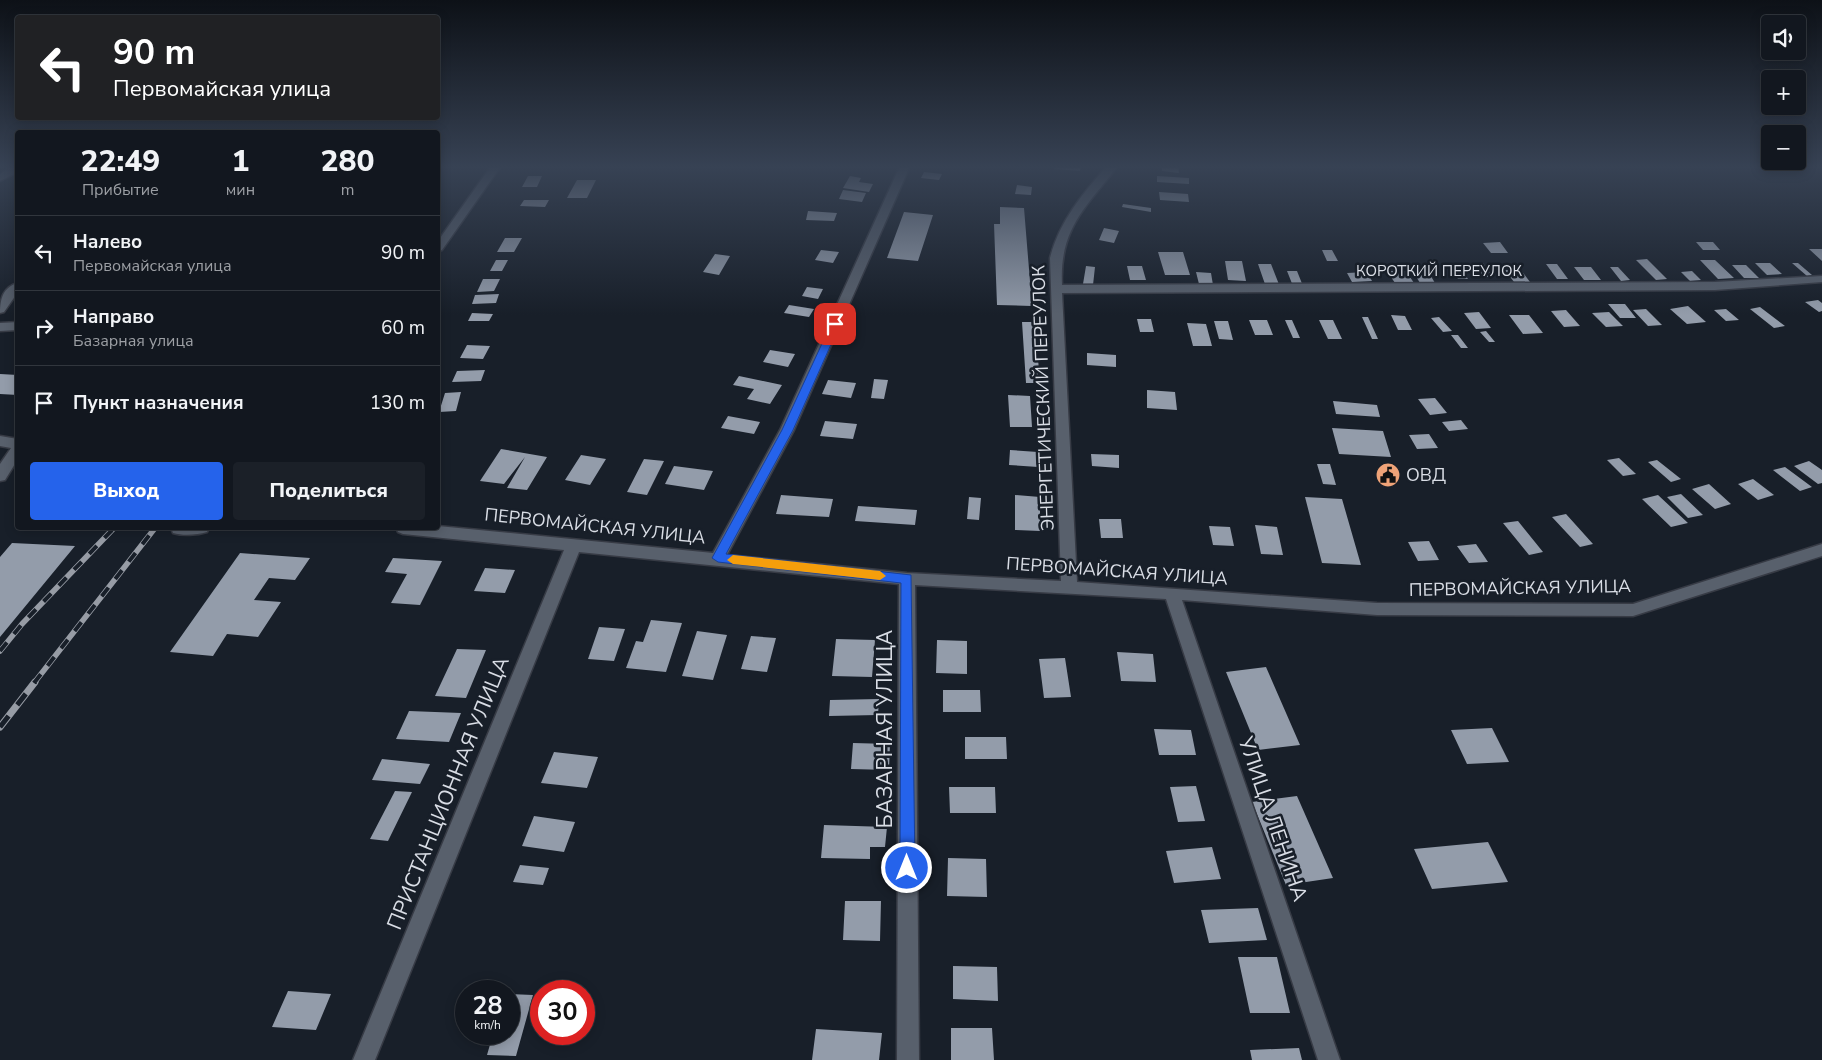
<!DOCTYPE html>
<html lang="ru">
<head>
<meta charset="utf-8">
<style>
  :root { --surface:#12171f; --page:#1b2028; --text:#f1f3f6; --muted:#9c9fa4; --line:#31363d; --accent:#2563eb }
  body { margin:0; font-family:"Nunito Sans",sans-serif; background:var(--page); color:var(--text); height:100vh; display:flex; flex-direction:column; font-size:19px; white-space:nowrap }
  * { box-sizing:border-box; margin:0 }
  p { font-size:16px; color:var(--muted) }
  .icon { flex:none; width:28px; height:28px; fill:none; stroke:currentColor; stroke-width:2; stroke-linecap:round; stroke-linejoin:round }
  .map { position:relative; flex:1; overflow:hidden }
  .details { position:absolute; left:15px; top:130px; width:425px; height:400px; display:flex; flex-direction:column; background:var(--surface); border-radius:5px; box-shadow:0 2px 12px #0003,0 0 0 1px var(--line) }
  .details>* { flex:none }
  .guide { position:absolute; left:15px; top:15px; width:425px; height:105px; border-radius:5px; box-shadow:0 2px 12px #0003,0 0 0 1px var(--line); background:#202124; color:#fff; overflow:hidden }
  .buttons { position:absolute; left:1761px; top:15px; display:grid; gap:10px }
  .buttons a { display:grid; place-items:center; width:45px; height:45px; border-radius:5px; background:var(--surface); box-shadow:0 2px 12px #0003,0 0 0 1px var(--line); font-size:25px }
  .speed { position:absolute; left:455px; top:980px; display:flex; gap:10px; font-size:25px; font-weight:700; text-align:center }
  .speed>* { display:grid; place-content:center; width:65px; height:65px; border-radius:50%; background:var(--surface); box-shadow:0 2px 12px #0003,0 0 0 1px var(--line); line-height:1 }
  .speed small { font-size:12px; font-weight:400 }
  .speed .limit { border:8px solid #d22; background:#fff; color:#111 }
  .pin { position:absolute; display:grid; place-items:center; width:42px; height:42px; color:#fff; margin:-21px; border-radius:10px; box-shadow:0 2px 8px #0006 }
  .me { position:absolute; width:55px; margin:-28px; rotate:0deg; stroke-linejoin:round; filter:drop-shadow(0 0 4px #0008) }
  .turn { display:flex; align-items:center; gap:18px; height:105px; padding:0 15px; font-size:22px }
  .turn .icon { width:65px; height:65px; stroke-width:2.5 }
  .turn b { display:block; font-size:35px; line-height:42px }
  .eta { display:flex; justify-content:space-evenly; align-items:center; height:85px; text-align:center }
  .eta b { font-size:30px; font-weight:800; line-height:35px }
  .primary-button { display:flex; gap:10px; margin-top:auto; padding:10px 15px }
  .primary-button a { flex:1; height:58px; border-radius:5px; background:var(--accent); color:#fff; font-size:20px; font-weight:800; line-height:58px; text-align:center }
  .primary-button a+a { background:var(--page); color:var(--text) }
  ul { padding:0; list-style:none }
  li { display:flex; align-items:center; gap:15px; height:75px; padding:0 15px; border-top:1px solid var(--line) }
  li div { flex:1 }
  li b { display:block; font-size:19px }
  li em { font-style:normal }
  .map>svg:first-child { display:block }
</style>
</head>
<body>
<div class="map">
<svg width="1822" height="1060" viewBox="0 0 1822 1060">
  <rect width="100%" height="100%" fill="#181f29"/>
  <path fill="#939caa" d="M1055,166H1081L1080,171L1054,169Z
    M1162,166H1178L1179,173L1162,171Z
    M924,172L942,174L939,180L921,178Z
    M528,176H542L537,187H522Z
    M850,176L861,178L859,182L873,184L869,192L843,188Z
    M1157,176L1189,178V184L1157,182Z
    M577,180H596L587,198H567Z
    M1017,185L1032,187L1031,195L1015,194Z
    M843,190L866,193L862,202L839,199Z
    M1159,192L1188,194L1189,202L1160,200Z
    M524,200H549L545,207L520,206Z
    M1123,204L1151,208V212L1122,207Z
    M1000,207L1024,208L1032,306L997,305L994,224H1000Z
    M808,211L837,213L834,221L806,220Z
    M904,212L933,215L918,261L887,258Z
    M1104,228L1119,231L1114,243L1099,240Z
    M505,238H522L514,252H497Z
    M1500,242L1508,253H1491L1483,243Z
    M1696,242H1713L1720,250H1703Z
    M1809,249H1822V261Z
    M821,250L839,252L833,263L815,260Z
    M1322,250H1332L1338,261H1327Z
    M1158,252H1183L1190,275H1165Z
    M715,254L730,256L719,275L703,272Z
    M1647,259L1667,279L1656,280L1636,260Z
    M496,260H508L502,271H490Z
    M1700,260H1715L1734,278L1718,279Z
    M1225,261H1242L1246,281L1228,280Z
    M1447,263H1457L1468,279H1458Z
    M1467,263H1483L1493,277H1476Z
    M1755,263H1770L1782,274L1767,275Z
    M1792,263H1798L1812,275L1807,276Z
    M1258,264H1271L1280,287H1266Z
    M1546,264H1557L1568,279H1557Z
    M1732,265H1746L1759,278H1744Z
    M1086,266L1095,267L1093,285L1083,284Z
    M1127,266H1142L1146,280H1130Z
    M1574,267H1591L1601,280H1584Z
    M1610,267H1618L1630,280L1621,281Z
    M1505,270H1521L1530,282H1514Z
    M1287,271H1297L1303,286H1293Z
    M1387,271H1406L1414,283H1395Z
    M1692,271L1701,280L1690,281L1681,272Z
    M1196,272L1211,273L1213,285L1199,284Z
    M1367,272L1372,281L1352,282L1347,273Z
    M1414,273H1429L1435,283H1420Z
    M483,279H500L494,291L477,292Z
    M807,287L823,289L818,299L802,296Z
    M499,294L496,303L472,304L475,295Z
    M1818,300L1822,303V311L1819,312L1805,302Z
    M1608,304H1625L1636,318H1620Z
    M789,305L814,309L809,317L784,313Z
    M1688,306L1706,322L1687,324L1670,309Z
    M1760,307L1785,326L1774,328L1750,309Z
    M1646,309L1662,325L1648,326L1633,310Z
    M1726,309L1739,320L1726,321L1714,310Z
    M1566,310L1580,326L1564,327L1551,311Z
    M1479,312L1491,328L1476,329L1464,313Z
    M1609,312L1623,326L1606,327L1592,313Z
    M472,313L493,314L489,321H468Z
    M1391,315L1405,316L1412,330H1398Z
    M1509,315H1529L1543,333L1523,334Z
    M1362,317H1368L1378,339H1372Z
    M1439,317L1452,331L1443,332L1431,318Z
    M1137,319H1151L1154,332H1140Z
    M1249,320H1267L1273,335H1255Z
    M1285,320H1292L1300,338H1293Z
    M1319,320H1333L1342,339H1328Z
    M1214,321H1228L1233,340L1219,339Z
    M1022,322H1035L1040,383H1026Z
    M1187,323L1206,324L1212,346H1193Z
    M1486,331L1495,342H1489L1480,332Z
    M1451,335H1458L1468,348H1461Z
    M467,345L490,346L483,359L460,358Z
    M770,350L795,354L788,367L763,362Z
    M1087,353L1116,355V367L1087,365Z
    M485,370L481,381L452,382L457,371Z
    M0,374L18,375V395L0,394Z
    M739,376L782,385L770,404L747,399L754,389L733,385Z
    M874,379L888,380L884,399L871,398Z
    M828,380L856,383L851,398L822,394Z
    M1147,390L1175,392L1177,410L1147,408Z
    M461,392L456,411L439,412L445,393Z
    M1008,395L1030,396L1032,427H1010Z
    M1435,398L1447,413L1430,415L1418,399Z
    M1333,401L1377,405L1380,417L1336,414Z
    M728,416L760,422L754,434L721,428Z
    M1461,420L1468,429L1449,431L1442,422Z
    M825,421L857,424L853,439L820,436Z
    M1332,428L1383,431L1391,457L1339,454Z
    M1429,434L1438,448L1417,449L1409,435Z
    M501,449L547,457L527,490L507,488L525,457L504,484L480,481Z
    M1010,450L1038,452V467L1009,465Z
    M1091,454L1119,455V468L1092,466Z
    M581,455L606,459L590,485L565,480Z
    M1619,458L1636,474L1623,476L1607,460Z
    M644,459L664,461L647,495L627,492Z
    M1657,460L1681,479L1671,482L1648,462Z
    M1809,461L1822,470V483L1818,484L1794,466Z
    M1317,464H1330L1336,485L1323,484Z
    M674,466L713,471L704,490L665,484Z
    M1785,467L1812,487L1800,491L1773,470Z
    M1753,479L1774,495L1758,500L1738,484Z
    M1709,484L1731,504L1715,509L1692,489Z
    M1681,494L1703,515L1688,518L1667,497Z
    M781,495L833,499L829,517L776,514Z
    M1015,495L1040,497V531L1015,530Z
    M1658,495L1688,523L1671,527L1642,499Z
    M969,497L981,498L979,520L967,519Z
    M1305,497L1342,499L1361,565L1322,563Z
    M858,506L917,510L915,525L855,521Z
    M1566,514L1593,544L1580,547L1552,517Z
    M1099,519H1121L1123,538H1101Z
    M1518,521L1543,552L1529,555L1503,523Z
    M1255,525L1277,527L1283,555L1261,554Z
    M1209,526L1230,527L1234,546L1213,545Z
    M1429,541L1439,560L1418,561L1408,542Z
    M12,543L75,546L0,637V557Z
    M1476,544L1488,562L1469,563L1457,546Z
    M240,553L310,558L295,580L269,578L254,600L281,602L258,637L227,634L213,656L170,652Z
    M393,558L442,561L420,605L391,603L407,574L385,572Z
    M485,568L515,570L505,593L474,591Z
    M651,620L682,623L666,672L626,668L636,641L643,642Z
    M599,627L625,629L614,661L588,659Z
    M697,631L727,635L713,680L682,676Z
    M751,636L776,638L767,672L741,669Z
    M836,639L875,640L872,677L832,676Z
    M937,640L967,641V674L936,673Z
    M457,649L486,650L466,698L435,696Z
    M1117,652L1153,654L1156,682L1121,681Z
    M1065,658L1071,697L1044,698L1039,659Z
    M1266,667L1300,745L1258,750L1226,672Z
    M943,690H980L981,712H943Z
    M879,699L878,715L829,716L830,700Z
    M409,711L461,713L449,742L396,739Z
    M1492,728L1509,762L1467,764L1451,730Z
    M1154,729L1191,730L1196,755H1159Z
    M965,737H1006L1007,759H965Z
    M853,743L890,744L889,770L851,769Z
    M554,752L598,757L587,788L541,783Z
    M382,759L430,764L420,784L372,780Z
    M1196,786L1205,821L1178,822L1170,787Z
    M949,787H995L996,813H950Z
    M395,791L412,792L388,841L370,839Z
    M1297,796L1333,878L1286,885L1252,802Z
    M534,816L575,822L564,852L522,846Z
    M824,825L887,827L885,847H870V859L821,858Z
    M1488,842L1508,882L1432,889L1414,849Z
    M1212,847L1221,879L1174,883L1166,851Z
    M948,858L986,859L987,897L947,896Z
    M520,865L549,868L543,885L513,882Z
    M845,901H881L880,941L843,940Z
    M1258,908L1267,940L1209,943L1201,910Z
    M1238,957H1277L1290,1013H1250Z
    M953,966L997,967L998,1001L953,999Z
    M288,991L331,994L316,1030L272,1027Z
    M509,994L533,995L516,1056L487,1055L493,1034H509Z
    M951,1028H992L994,1060H951Z
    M816,1029L882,1033L879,1060H812Z
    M1299,1048L1302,1060H1252L1250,1050Z"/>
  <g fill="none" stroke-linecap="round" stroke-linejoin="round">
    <defs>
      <path id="minor" d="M12,166H18V172L0,181V174Z
        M491,166H501L442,250L438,251V241Z
        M900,166H910L794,430L727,555L907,573L1061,581L1050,258C1059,222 1083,193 1107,166H1118C1086,207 1059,229 1062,285L1715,282L1822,276V282L1715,290L1062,293L1077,582L1377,603L1633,604L1822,544V556L1633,616L1377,615L1182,600L1340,1060H1318L1166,599L915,585L919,1060H897L899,584L579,552L375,1060H353L564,550L403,534L398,532L396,528L438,526L713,553L780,430Z
        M18,283V292L4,312L0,313C0,299 3,287 18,283Z
        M18,322V330L0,331V323Z
        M0,436L18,439V459L5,480L0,481V464L11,448L0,446Z
        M171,528H209L207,532C197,535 183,536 173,533Z"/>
    </defs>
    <use href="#minor" stroke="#373b45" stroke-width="3"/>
    <use href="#minor" fill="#58606c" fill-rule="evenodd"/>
    <defs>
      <path id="rail-far1" d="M0,651L22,624L114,528
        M34,683L155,528"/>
      <path id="rail" d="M0,727L35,682"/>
    </defs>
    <use href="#rail-far1" stroke="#979ca5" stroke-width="5.5"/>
    <use href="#rail" stroke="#979ca5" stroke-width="7"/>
    <use href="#rail-far1" stroke="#181f29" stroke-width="4" stroke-dasharray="11" stroke-linecap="butt"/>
    <use href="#rail" stroke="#181f29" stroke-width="5" stroke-dasharray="14" stroke-linecap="butt"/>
  </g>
  <linearGradient id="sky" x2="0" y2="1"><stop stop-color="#0d1117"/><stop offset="0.53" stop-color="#374254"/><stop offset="1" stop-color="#374254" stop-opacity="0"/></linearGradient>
  <rect width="1822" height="315" fill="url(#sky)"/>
  <path fill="#2563eb" stroke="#184099" d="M832,322L840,324L793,430L726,554L911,575L915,868L913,873L907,875L902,873L900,868L901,583L718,562L712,558L782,430Z"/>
  <path fill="#f59e0b" d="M733,555L880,571L886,576L880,580L733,564L727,560Z"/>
  <defs>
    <symbol id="civic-disc" viewBox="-11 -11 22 22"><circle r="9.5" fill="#efa378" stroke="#181f29"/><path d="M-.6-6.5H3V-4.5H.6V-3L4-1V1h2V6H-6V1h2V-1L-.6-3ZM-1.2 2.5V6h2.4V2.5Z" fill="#111"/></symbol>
  </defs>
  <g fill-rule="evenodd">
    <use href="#civic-disc" x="1374" y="461" width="28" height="28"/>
  </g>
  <g text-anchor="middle" stroke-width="5" stroke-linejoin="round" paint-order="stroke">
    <g font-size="15" fill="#d9dde5" stroke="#181f29">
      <text x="1439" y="276">КОРОТКИЙ ПЕРЕУЛОК</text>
    </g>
    <g font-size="18" fill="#d9dde5" stroke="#181f29">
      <text transform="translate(1043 398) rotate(-92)" y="6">ЭНЕРГЕТИЧЕСКИЙ ПЕРЕУЛОК</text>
      <text transform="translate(595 526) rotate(6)" y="6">ПЕРВОМАЙСКАЯ УЛИЦА</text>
      <text transform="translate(1117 571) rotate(4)" y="6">ПЕРВОМАЙСКАЯ УЛИЦА</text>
      <text transform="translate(1520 588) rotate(-1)" y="6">ПЕРВОМАЙСКАЯ УЛИЦА</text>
    </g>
    <g font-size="18" fill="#d9dde5" stroke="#181f29" text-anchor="start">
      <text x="1406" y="481">ОВД</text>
    </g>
    <g font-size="21" fill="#d9dde5" stroke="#181f29">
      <text transform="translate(885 729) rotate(-90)" y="7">БАЗАРНАЯ УЛИЦА</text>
      <text transform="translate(448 793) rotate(-68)" y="7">ПРИСТАНЦИОННАЯ УЛИЦА</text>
      <text transform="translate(1273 819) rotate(71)" y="7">УЛИЦА ЛЕНИНА</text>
    </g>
  </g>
</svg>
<div class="buttons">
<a><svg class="icon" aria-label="sound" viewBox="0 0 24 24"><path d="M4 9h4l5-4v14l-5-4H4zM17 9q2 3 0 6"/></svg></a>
<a>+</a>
<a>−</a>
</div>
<div class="speed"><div>28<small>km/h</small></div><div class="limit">30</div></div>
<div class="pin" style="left:835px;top:324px;background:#d93025"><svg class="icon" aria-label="arrive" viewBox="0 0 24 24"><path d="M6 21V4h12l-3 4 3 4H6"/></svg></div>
<svg class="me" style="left:907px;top:868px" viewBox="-20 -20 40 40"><circle r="17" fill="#2563eb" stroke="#fff" stroke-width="3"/><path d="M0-11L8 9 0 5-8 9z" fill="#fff"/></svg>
<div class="guide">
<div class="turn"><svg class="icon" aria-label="left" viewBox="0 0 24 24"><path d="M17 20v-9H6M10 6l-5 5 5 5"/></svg><div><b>90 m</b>Первомайская улица</div></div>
</div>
<section class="details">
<div class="eta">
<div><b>22:49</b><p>Прибытие</p></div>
<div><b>1</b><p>мин</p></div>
<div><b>280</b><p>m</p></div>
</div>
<ul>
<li><svg class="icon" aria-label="left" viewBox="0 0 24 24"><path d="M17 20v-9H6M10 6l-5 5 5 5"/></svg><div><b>Налево</b><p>Первомайская улица</p></div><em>90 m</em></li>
<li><svg class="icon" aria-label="right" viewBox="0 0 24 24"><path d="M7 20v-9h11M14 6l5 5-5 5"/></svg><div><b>Направо</b><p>Базарная улица</p></div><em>60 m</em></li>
<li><svg class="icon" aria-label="arrive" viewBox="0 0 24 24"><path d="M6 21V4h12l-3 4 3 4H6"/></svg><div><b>Пункт назначения</b></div><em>130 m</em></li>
</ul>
<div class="primary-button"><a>Выход</a><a>Поделиться</a></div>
</section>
</div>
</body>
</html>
